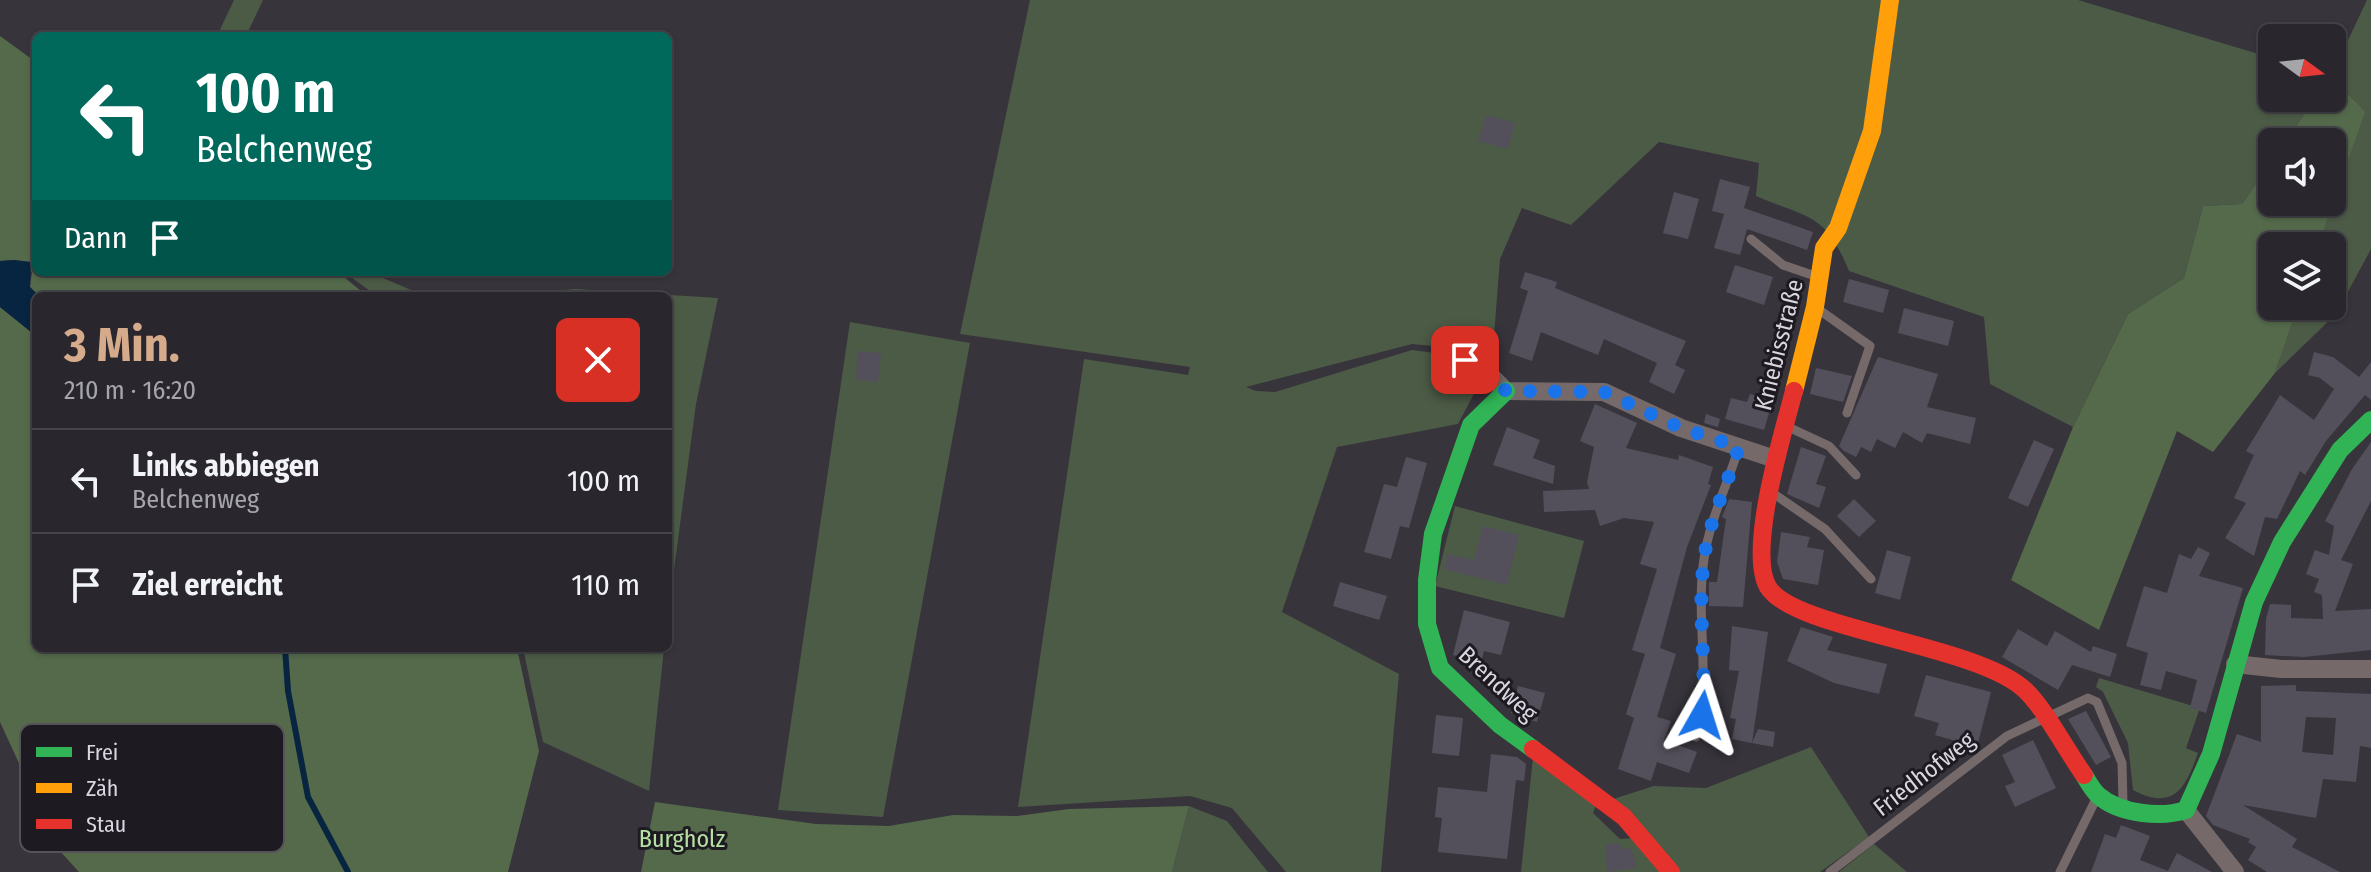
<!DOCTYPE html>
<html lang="de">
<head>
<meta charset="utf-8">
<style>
  :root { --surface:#29272d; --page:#312f35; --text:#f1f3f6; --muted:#a5a5aa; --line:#454449; --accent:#d6ab8b }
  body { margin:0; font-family:"Fira Sans Condensed",sans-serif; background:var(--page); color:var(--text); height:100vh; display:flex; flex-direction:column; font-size:30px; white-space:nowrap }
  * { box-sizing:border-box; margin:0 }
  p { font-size:26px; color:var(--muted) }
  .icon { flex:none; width:44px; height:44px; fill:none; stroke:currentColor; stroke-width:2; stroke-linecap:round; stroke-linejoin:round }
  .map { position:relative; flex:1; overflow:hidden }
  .sheet { position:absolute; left:32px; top:292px; width:640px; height:360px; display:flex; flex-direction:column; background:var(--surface); border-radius:12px; box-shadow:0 2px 6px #0004,0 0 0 2px var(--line) }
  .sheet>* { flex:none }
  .banner { position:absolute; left:32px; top:32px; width:640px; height:244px; border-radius:12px; box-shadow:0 2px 6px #0004,0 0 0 2px var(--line); background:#00695c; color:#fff; overflow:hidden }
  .needle { width:52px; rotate:105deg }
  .controls { position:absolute; left:2258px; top:24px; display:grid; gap:16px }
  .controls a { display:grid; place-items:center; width:88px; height:88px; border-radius:12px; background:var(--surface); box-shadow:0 2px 6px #0004,0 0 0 2px var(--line); font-size:40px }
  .pin { position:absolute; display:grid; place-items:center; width:68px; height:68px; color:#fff; margin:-34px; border-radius:16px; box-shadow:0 4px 12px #0006 }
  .me { position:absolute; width:88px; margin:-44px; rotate:6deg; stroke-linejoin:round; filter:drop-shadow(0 0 6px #0008) }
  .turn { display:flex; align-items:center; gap:28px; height:168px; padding:0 32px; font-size:36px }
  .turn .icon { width:104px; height:104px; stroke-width:2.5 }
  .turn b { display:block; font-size:56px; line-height:68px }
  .then { display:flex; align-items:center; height:76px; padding:0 32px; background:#0003; gap:16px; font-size:30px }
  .round { display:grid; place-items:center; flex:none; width:84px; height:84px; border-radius:12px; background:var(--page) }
  .overview { display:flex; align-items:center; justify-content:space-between; height:136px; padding:0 32px }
  h1 { font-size:48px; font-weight:700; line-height:60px; color:var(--accent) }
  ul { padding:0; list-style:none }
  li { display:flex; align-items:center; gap:24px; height:104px; padding:0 32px; border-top:2px solid var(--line) }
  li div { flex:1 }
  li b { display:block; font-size:30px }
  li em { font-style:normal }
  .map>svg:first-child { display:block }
</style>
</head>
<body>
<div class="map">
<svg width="2371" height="872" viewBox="0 0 2371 872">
  <rect width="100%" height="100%" fill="#37343c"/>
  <path fill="#4c5b46" d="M234,0H263L246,36H217Z
    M1030,0H2078L2272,58V98H2316L2285,142H2272V161L2242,204L2203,206L2184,278L2128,314L2073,427L1990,384L1984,317L1849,271C1825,213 1810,219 1756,196L1759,163L1659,142L1571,225L1522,208L1500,259L1492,360L1489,367L1444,347L1412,344L1246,387L1256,391L1275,392L1412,350L1442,354L1484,375L1458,424L1337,447L1282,612L1399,674L1381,872H1286L1232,808L1190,796L1018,807L1084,359L1188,375L1190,367L960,334Z
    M2367,0H2371V249L2336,314L2275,373L2298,306H2332V246H2318L2364,112L2332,74Z
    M344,272H369L425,296H377Z
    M576,289L718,298L696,404L668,615V296H498Z
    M850,322L970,343L883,817L778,810Z
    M1455,506L1584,541L1564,618L1435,586Z
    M523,648H664L649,791L543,742Z
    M2099,678L2200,708L2186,748L2198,753C2186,787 2174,812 2133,790L2128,743L2103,692L2096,687Z
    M1811,747L1869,837L1820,872H1679L1610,800L1654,786L1706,788Z
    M1533,757L1596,805L1593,813L1620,839L1637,838L1664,872H1521Z
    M1189,806L1227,821L1268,872H1172Z
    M1874,844L1907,872H1839Z"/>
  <path fill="#546a4b" d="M0,36L36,62V272H338L367,296H39L30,287L32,272L15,260L0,261Z
    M2332,76L2365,112L2318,246H2272V306H2298L2275,373L2213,452L2177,431L2099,630L2011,580L2073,427L2128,314L2184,278L2203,206L2242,204L2272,161V202H2332V142H2285L2316,98H2332Z
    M0,307L36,336V648H517L539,751L508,872H79L59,850L0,722Z
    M655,802L816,824L889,826L953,815L1017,816L1069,809L1189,806L1172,872H641Z"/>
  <path fill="#072540" d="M15,260L31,262L30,287L39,296H36V336L0,307V261Z"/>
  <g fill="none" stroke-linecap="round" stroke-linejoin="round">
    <path stroke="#072540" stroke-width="6" d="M285,648L288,691L308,797L348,872"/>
  </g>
  <path fill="#54505b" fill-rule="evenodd" d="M1486,115L1515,123L1508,149L1478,141Z
    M1720,179L1750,187L1744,208L1813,232L1807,250L1747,229L1740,255L1714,248L1724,214L1712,211Z
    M1674,192L1699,199L1688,239L1663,233Z
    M1735,265L1773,277L1764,305L1726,292Z
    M1525,272L1557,282L1555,288L1686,341L1675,365L1685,370L1674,394L1649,382L1657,363L1604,339L1598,355L1541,332L1532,361L1509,353L1528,291L1520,288Z
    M1849,279L1889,290L1883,313L1843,302Z
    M1904,308L1954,321L1948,346L1898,333Z
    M858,351L881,353L878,382L856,380Z
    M2314,352L2333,357L2359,377L2371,362V400L2365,395L2326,441L2305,475L2300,471L2277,519L2265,517L2254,556L2225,538L2246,503L2234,498L2254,455L2246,451L2280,395L2314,420L2334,389L2320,378L2308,375Z
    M1878,357L1938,374L1927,407L1976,418L1970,444L1927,433L1922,443L1903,432L1895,448L1877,439L1871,452L1861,447L1856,457L1844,451L1839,446Z
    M1816,368L1852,376L1843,402L1810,394Z
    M1750,394L1773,400L1764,430L1725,419L1731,398L1747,402Z
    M1595,404L1637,423L1626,448L1678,460L1679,455L1713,467L1708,484L1711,485L1687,547L1660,648L1676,654L1657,717L1671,721L1664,740L1697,752L1689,773L1657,762L1651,781L1618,769L1634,718L1626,714L1645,654L1632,650L1657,569L1640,564L1654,522L1624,518L1600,526L1595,510L1544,512L1543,491L1589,489L1587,482L1594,447L1580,441Z
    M1706,414L1720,419L1718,427L1704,423Z
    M1507,427L1540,440L1533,458L1555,466L1553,484L1493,465Z
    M2034,440L2054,449L2028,507L2008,498Z
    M2371,442V501L2341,560L2353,564L2335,611L2371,609V650L2304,657L2265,655L2266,619L2270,604L2291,605V618L2323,619L2322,595L2314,592L2319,579L2306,574L2315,550L2329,555L2334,526L2325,521L2352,469Z
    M1801,447L1826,456L1816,484L1826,487L1819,508L1787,494Z
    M1406,457L1427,463L1409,528L1400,526L1391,559L1364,552L1384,484L1397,487Z
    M1729,499L1752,502L1743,607L1709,606V582H1717L1726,519L1722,517Z
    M1854,499L1876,521L1859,537L1837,516Z
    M1483,526L1519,535L1507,585L1444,569L1447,554L1474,560Z
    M1781,532L1810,537L1807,547L1824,550L1818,585L1783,579L1777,562Z
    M2198,547L2210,553L2199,576L2243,588L2206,713L2190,708L2197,680L2166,671L2161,690L2140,685L2148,653L2126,646L2144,586L2167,593L2179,554L2191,559Z
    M1887,550L1911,557L1900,600L1875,593Z
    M1340,582L1387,596L1379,620L1333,606Z
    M1464,610L1510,622L1501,655L1484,651L1481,663L1453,655Z
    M1732,626L1768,632L1752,743L1732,739L1736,719L1730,718L1739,671L1729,670Z
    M1801,627L1833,637L1827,650L1887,664L1879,694L1834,683L1787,661Z
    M2018,629L2047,646L2055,631L2091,652L2093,646L2117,654L2110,677L2072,665L2058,690L2002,657Z
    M1926,675L1991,692L1977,747L1935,735L1939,723L1914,716Z
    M2296,685V691L2371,694V748L2360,746L2356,782L2323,779L2316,818L2243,805L2297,839L2292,847L2340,872H2267L2248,860L2256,847L2248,842L2250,839L2213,825L2206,816L2237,734L2261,742V686ZM2306,717L2336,718L2333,755L2302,752Z
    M1518,686L1545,693L1537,722L1511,713Z
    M2086,711L2111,757L2096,765L2068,719Z
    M1436,715L1463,718L1459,756L1432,753Z
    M1758,729L1775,732L1773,747L1752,743Z
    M2033,740L2056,788L2015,807L2005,786L2015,782L2002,755Z
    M1491,754L1517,757L1526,764L1524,781L1516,780L1507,859L1438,852L1442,818L1435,817L1438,787L1487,792Z
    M2121,825L2150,836L2140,860L2168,871L2177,853L2212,872H2091L2105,834L2116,838Z
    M1620,843L1621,849L1630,848L1634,854L1636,868L1607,872L1605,844Z"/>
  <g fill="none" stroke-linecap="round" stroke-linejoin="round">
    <path stroke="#756a69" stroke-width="9" d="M1751,239L1783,265L1818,277
      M1818,309L1870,346L1847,413
      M1786,426L1829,446L1856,475
      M1771,492L1825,529L1871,579
      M1696,737C1712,677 1695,619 1704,559C1709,522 1728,483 1739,447
      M1830,872L2007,736L2088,698L2097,702L2122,763L2123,803
      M2060,872L2096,799"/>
    <path stroke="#756a69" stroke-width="18" d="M1465,360L1491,376L1506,391L1604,392L1681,428L1775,459
      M2235,664L2281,669H2371
      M2186,810L2235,872"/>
    <path stroke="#30b455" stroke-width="18" d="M1506,391L1471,425L1433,534L1427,580V624L1440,668L1500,725L1533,749
      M2084,775C2088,782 2093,791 2099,796C2120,814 2161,818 2186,810L2211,754L2254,602L2282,542L2340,450L2371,420"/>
    <path stroke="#ff9f0a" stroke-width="18" d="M1794,391L1815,307L1824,248L1838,228L1872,131L1890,0"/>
    <path stroke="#e5322d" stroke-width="18" d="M1794,391C1783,433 1747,551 1768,587C1794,630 1976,644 2025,690C2046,710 2066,750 2084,775
      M1533,749L1624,817L1671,872"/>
  </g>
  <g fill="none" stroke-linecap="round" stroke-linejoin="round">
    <path stroke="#1a73e8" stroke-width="14" stroke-dasharray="0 25.2" d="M1465,360L1491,376L1506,391L1604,392L1681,428L1739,447C1728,483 1708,523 1704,560C1697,612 1707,663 1702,715"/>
  </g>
  <g text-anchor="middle" stroke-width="6" stroke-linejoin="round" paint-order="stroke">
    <g font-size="24" fill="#dad6e0" stroke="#1d1a21">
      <text transform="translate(1779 345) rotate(-76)" y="8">Kniebisstraße</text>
      <text transform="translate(1498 684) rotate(43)" y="8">Brendweg</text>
      <text transform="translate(1924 774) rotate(-38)" y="8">Friedhofweg</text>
    </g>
    <g font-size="24" fill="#b6e1a2" stroke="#1d1a21">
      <text x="682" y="847">Burgholz</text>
    </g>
  </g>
  <rect x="20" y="724" width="264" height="128" rx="12" fill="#1d1a21" stroke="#56525a" stroke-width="2"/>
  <rect x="36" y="747" width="36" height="10" fill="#30b455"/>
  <rect x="36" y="783" width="36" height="10" fill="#ff9f0a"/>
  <rect x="36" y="819" width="36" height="10" fill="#e5322d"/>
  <g font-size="22" fill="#dad6e0">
    <text x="86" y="760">Frei</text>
    <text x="86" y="796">Zäh</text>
    <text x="86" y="832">Stau</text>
  </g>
</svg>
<div class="controls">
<a><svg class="needle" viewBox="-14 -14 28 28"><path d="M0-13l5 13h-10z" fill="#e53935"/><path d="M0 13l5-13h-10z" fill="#a5a5aa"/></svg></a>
<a><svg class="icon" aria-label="sound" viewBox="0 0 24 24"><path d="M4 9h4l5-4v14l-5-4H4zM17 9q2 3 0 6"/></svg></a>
<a><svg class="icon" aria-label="layers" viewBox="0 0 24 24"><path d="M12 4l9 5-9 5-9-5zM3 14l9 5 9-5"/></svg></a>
</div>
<div class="pin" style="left:1465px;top:360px;background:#d93025"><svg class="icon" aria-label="arrive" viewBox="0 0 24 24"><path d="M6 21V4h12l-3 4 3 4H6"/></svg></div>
<svg class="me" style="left:1702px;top:715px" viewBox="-20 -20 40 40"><path d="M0-17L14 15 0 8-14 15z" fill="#1a73e8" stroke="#fff" stroke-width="4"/></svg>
<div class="banner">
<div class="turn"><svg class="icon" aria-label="left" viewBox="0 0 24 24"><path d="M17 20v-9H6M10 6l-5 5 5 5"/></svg><div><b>100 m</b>Belchenweg</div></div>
<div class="then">Dann<svg class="icon" aria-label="arrive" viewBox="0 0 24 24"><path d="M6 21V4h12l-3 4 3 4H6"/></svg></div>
</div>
<section class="sheet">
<div class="overview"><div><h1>3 Min.</h1><p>210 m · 16:20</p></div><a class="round" style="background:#d93025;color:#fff"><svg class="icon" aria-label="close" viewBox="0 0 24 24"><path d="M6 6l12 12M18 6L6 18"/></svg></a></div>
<ul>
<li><svg class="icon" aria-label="left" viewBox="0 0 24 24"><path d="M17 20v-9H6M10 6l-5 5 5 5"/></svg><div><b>Links abbiegen</b><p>Belchenweg</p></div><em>100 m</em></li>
<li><svg class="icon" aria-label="arrive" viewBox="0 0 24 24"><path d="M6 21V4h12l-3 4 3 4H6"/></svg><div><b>Ziel erreicht</b></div><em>110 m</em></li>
</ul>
</section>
</div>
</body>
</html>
